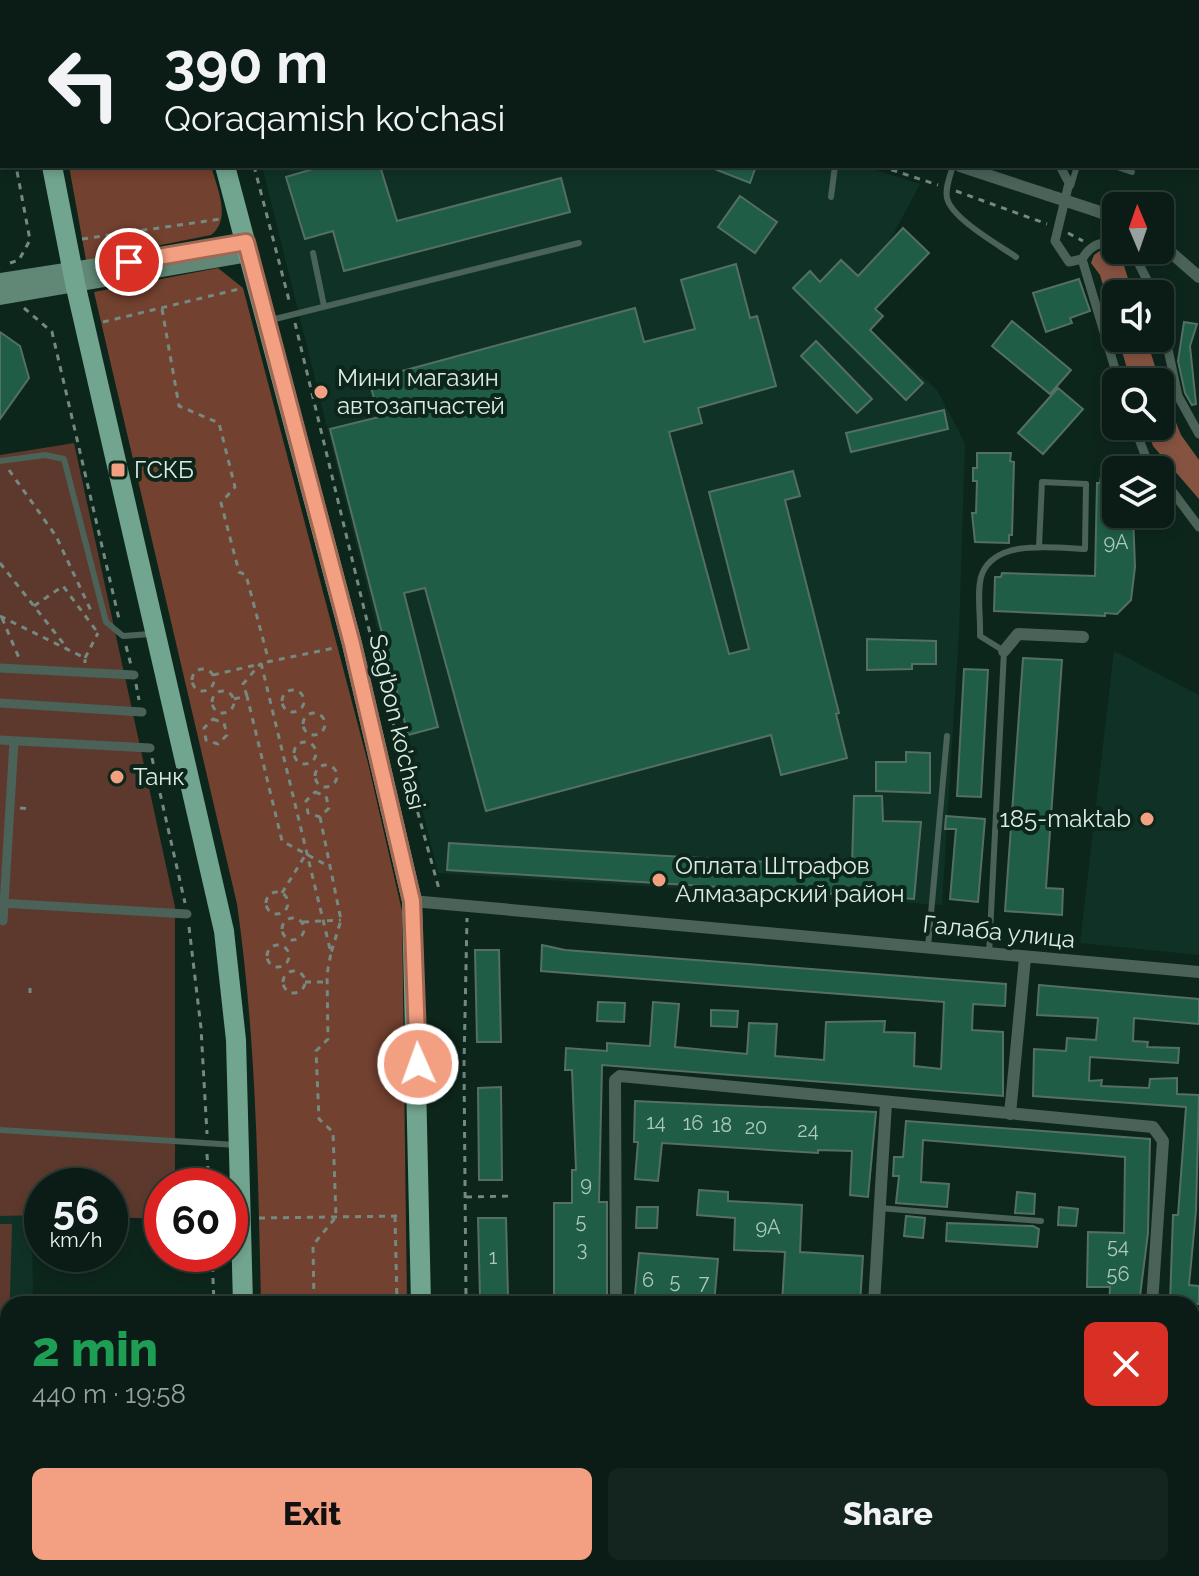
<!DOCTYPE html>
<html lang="en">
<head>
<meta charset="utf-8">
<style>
  :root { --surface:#0a1c15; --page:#13251e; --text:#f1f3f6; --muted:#99a1a0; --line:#2a3a34; --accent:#f3a082 }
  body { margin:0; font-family:Raleway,sans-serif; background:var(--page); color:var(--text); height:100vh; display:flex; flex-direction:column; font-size:30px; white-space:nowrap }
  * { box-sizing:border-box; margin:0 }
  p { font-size:26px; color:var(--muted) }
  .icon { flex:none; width:44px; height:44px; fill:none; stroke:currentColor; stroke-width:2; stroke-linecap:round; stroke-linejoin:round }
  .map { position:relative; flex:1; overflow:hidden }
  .panel { position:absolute; left:0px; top:1296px; width:1200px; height:280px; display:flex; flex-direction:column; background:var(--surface); border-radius:24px 24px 0 0; box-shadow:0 4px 12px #0003,0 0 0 2px var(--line) }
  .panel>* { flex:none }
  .hud { position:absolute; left:0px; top:0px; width:1200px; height:168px; box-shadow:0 4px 12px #0003,0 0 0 2px var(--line); background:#0a1c15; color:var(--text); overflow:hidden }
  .needle { width:52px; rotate:358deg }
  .buttons { position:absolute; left:1102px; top:192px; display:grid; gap:16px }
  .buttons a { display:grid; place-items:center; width:72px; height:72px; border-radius:12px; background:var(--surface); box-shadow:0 4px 12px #0003,0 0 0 2px var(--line); font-size:40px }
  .speed { position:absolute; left:24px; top:1168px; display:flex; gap:16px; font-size:40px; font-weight:700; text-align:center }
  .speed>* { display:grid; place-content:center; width:104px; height:104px; border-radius:50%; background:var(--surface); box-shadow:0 4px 12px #0003,0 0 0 2px var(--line); line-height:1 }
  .speed small { font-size:20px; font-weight:400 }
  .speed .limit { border:12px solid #d22; background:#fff; color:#111 }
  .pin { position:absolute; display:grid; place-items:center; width:68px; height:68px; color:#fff; margin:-34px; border:4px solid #fff; border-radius:50%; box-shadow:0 2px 8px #0007 }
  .me { position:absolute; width:88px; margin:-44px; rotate:358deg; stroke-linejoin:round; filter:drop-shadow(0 0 6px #0008) }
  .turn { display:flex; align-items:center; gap:28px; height:168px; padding:0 32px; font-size:36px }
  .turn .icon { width:104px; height:104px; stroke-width:2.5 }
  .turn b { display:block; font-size:56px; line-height:68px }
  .round { display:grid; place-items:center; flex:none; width:84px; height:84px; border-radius:12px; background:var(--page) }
  .summary { display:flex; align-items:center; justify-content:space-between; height:136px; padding:0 32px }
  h1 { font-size:48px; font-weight:800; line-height:60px; color:#1e9e55 }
  .cta { display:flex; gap:16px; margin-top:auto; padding:16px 32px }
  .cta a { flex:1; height:92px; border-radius:12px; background:var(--accent); color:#111; font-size:32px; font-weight:800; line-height:92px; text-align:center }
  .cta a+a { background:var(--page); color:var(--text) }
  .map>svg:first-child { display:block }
</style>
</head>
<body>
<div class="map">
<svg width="1199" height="1576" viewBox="0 0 1199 1576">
  <rect width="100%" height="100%" fill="#0d261c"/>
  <path fill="#103226" d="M262,166H863L920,184L851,313L937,390L965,443L959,632L942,905L438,873Z
    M1114,651L1199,695V955L1080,943Z
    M32,1214L33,1304H8V1473H0V1216Z"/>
  <path fill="#5c392c" d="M74,443L175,907V1186H162V1219L110,1217V1186H42V1215L0,1216V455Z
    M0,1224H12L6,1432L0,1431Z"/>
  <path fill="#73412f" d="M69,166H211C217,188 232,219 211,235L86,260Z
    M218,268L243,288L368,763L402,911L407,1304H261C258,1170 256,1037 237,904L94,292Z
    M269,1568H410V1576H269Z"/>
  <path fill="#865341" d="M1107,246L1119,250L1133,294H1116V330L1100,275L1091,263L1094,255Z
    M1118,338H1146L1160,382H1131Z
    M1160,383L1181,435L1199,460V499L1153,446L1146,426H1160Z"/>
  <path fill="#1f5d47" stroke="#556f63" stroke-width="2" d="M323,166H380L397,221L561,178L570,212L344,271L333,231L305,239L286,177Z
    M707,166H756L750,183Z
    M740,196L777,222L755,253L718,227Z
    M903,228L929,253L875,309L883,316L870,330L923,383L906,400L793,288L810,271L820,282L841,260L858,276Z
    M736,264L750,318L757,316L776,386L698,408L702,423L669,432L729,654L749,649L709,492L793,471L800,496L785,500L839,713L836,714L847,758L781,775L771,735L486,811L425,588L404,593L438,727L408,735L330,429L379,417L369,380L635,308L644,342L695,329L681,280Z
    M1079,279L1090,311L1070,318L1072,323L1046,332L1033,293Z
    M1012,321L1071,370L1050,394L992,346Z
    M1184,322L1197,324L1190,346L1196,404L1192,405L1185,393L1178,361Z
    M0,332L20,346L29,378L0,419Z
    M816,341L872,399L857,413L801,356Z
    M1058,388L1083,409L1043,454L1018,433Z
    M944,410L948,429L851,452L846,433Z
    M977,453H1011L1010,461L1014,462L1012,535H1009V543L975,542L972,513H976L977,481H973V468H977Z
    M1101,476L1116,477V514H1133L1135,567L1131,600L1117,614L1105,613V616L994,611L995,577H1001L1002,573L1095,576L1097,483H1100Z
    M867,639L936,641V664H912V669L867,670Z
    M1023,658L1062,660L1046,888L1063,889L1062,915L1005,911Z
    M964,669L988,670L981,797L957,796Z
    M906,752L930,753V793L876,791V762H906Z
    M854,796H882L883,821L921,822L914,899L447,870L449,843L852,867Z
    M946,816L985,819L978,902L950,899L956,829H945Z
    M542,945L565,950L1006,984L1005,1006L973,1004L972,1030L1003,1032V1096L602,1065L599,1202H607V1304H554V1203H572V1170H576L572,1070H565L566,1048L607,1051V1043L650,1046L653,1002L679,1004L675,1047L747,1054L749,1023L777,1024L775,1056L824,1060L826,1022L885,1021L884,1032L915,1033L914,1066L941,1069L944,1002L541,971Z
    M475,950H499L501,1042H477Z
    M1039,985L1199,999V1024L1134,1018L1133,1041L1148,1042L1147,1047L1179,1048L1178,1063L1090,1057L1089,1081L1102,1080L1101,1086L1149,1088L1150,1079L1177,1078V1094L1199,1095L1196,1211L1189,1285L1199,1286V1304H1170L1173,1215H1178L1186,1107L1033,1096L1034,1049L1066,1051L1067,1038L1096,1040L1098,1018L1037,1015Z
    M598,1002L625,1003L624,1022L597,1021Z
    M711,1010L738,1011L737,1027L711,1026Z
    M501,1087L502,1180H479L478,1088Z
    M635,1101L876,1112L868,1197L850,1195L852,1151L818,1150V1153L662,1143L658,1181L635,1179L638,1142H634Z
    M906,1121L1150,1139L1148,1233L1139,1304H1109L1110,1287H1087L1088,1232L1124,1233L1125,1157L923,1140L921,1182L949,1184L947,1207L896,1203L899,1176H893L894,1157H903Z
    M699,1190L728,1192V1201L802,1205L800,1252L863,1256L860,1304H782L785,1252L734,1250L735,1218L697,1215Z
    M1017,1192L1035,1194L1034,1214L1015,1213Z
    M637,1207H658L657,1228H636Z
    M1059,1207L1078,1209L1076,1226L1058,1225Z
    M906,1216L925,1218L923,1238L904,1236Z
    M478,1218H506L508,1296L480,1297Z
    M947,1223L1033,1226L1039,1229L1037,1247L946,1241Z
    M639,1253L718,1259L714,1304H634Z"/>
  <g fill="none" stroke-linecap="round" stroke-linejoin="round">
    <path stroke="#758980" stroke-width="3" stroke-dasharray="6 6" stroke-linecap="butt" d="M208,0L209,2
      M1143,1H1199
      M0,79L2,90
      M254,166L290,304
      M880,166L938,185
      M956,191L1047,224
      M1068,233L1083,241
      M82,239L221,219
      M10,263L19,260L30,240L16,166
      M24,308L52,332L119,619
      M162,309L179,406L219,423L235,487L221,503L239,572L246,575L269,662
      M103,322L239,289
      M295,323L382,683L439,889
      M9,470L56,536L93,615
      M0,563L67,648
      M34,606L63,586L98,633
      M0,616L85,658V663
      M2,618L19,658
      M126,646L131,665
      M85,658L98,633
      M267,662L334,648
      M261,663L331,953L327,974L328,1039L316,1051L319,1119L333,1132L336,1217L313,1245L314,1304
      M192 680a11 11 0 1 1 22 0a11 11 0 1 1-22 0Z
      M213,675L260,664
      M136,684L139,700
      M282 701a11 11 0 1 1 22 0a11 11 0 1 1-22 0Z
      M212 702a11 11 0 1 1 22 0a11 11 0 1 1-22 0Z
      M247,696L243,684L261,663
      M234,699L247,696L282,841L330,867
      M303 724a11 11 0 1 1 22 0a11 11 0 1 1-22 0Z
      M213,719L224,723L227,735L218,744L206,740L204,728Z
      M294 753a11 11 0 1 1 22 0a11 11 0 1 1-22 0Z
      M152,758L185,903
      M315 776a11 11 0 1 1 22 0a11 11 0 1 1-22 0Z
      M315,792L326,796L329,808L320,817L308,813L306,801Z
      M20,808L30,809
      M320,817L341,920L331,953
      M266 903a11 11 0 1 1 22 0a11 11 0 1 1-22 0Z
      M282,893L306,854
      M282 929a11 11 0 1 1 22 0a11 11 0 1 1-22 0Z
      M303,922L341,920
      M189,927L201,1028L207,1134
      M267 956a11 11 0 1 1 22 0a11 11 0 1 1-22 0Z
      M283 982a11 11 0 1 1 22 0a11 11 0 1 1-22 0Z
      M305,982H327
      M30,988V993
      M207,1154L209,1186
      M466,1197L514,1196
      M395,1216L397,1304
      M259,1218L403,1216
      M212,1254L214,1304
      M461,1304L466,1299L464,1064L467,918
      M224,1568L225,1576
      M346,1568L347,1576
      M403,1568V1576"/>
    <path stroke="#4a6257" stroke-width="6" d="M1131,2L1132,0
      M0,41H2
      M1198,99H1199
      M0,163L2,161
      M953,166C950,176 945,188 947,198C951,218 999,245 1016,257
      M1114,166L1132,172
      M1176,166V167
      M1071,186L1077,166
      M831,197L835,166
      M313,253L324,306
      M271,320L579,243
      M0,461L45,455L64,459L106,622L123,636L151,634
      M928,947L947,736
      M989,954L1004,651L980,636C981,619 976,589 982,574C996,538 1056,548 1085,549L1086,484L1042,482L1039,547
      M0,1130L236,1145
      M879,1208L1041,1221"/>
    <path stroke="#4a6257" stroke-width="9" d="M1057,2L1058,0
      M1106,2L1107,0
      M1060,166L1069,183L1055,241L1069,262L1082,259L1119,382
      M1132,250L1154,294
      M1082,259C1091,245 1099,241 1116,244
      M1160,312L1178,396L1199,434
      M1134,426L1147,460L1156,470
      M1160,475L1199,527
      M0,668L134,675
      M0,703L142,712
      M0,740L150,748
      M0,903L187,914
      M3,921L14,741"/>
    <path stroke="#4a6257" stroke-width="12" d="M680,2V0
      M960,166L1048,195
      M1094,210L1116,218
      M1160,243L1199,277
      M1004,651L1018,634L1083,637
      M412,901L1199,972
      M1010,1114L1025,958
      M616,1304L615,1080L620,1076L1153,1127L1163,1141L1152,1304
      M874,1304L886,1103
      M1192,1371L1199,1372
      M838,1568L920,1576
      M1133,1576L1134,1568"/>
    <path stroke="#618877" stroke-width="18" d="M0,282L117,264
      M0,296L249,253"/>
    <path stroke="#72a58f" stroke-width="20" d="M20,0V2
      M181,0V2
      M52,166L75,283L224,931L236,1040L243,1304
      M225,166L352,644L412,901L421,1304
      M250,1568V1576
      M427,1576L428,1568"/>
    <path stroke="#4a6257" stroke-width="12" d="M1048,195L1094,210"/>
  </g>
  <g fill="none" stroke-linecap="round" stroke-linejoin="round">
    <defs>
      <path id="route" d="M129,262L246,242L352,644L412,901L418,1064"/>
    </defs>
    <use href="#route" stroke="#9e6854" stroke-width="20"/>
    <use href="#route" stroke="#f3a082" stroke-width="14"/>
  </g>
  <g fill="#f3a082" stroke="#0d261c" stroke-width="3">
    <circle cx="321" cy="392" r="8"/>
    <rect x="110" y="462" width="16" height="16" rx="4"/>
    <circle cx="117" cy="777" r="8"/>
    <circle cx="1147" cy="819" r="8"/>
    <circle cx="659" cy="880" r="8"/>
  </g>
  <g text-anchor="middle" stroke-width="8" stroke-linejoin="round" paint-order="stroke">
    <g font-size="20" fill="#adc8bd">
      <text x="1116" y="549">9A</text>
      <text x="656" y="1129">14</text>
      <text x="693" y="1130">16</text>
      <text x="722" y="1132">18</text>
      <text x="756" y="1134">20</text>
      <text x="808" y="1137">24</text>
      <text x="586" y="1191">9</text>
      <text x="581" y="1228">5</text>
      <text x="768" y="1234">9A</text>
      <text x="1118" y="1253">54</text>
      <text x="582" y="1256">3</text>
      <text x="493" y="1264">1</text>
      <text x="1118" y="1281">56</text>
      <text x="648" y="1287">6</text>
      <text x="675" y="1288">5</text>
      <text x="704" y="1289">7</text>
    </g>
    <g font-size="24" fill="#dcebe4" stroke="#0d261c" text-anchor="start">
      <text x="337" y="386">Мини магазин<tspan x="337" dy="28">автозапчастей</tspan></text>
      <text x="134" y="478">ГСКБ</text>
      <text x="133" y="785">Танк</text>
      <text x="1131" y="827" text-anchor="end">185-maktab</text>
      <text x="675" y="874">Оплата Штрафов<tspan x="675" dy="28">Aлмазарский район</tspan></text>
    </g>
    <g font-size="24" fill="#dcebe4" stroke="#0d261c">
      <text transform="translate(397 722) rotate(77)" y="8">Sag’bon ko’chasi</text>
      <text transform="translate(999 932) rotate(6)" y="8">Галаба улица</text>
    </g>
  </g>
</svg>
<div class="buttons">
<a><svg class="needle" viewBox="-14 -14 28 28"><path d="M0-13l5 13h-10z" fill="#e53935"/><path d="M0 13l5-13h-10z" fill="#99a1a0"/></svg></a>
<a><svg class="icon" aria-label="sound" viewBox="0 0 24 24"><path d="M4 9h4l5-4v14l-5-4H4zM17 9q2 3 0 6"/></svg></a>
<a><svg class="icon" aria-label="search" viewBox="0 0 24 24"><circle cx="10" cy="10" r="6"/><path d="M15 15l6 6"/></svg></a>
<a><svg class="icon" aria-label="layers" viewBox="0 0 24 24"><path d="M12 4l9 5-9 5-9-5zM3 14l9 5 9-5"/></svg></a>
</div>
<div class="speed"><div>56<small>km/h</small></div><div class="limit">60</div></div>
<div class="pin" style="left:129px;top:262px;background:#d93025"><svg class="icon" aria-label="arrive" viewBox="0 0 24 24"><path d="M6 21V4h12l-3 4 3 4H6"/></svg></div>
<svg class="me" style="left:418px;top:1064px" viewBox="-20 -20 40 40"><circle r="17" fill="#f3a082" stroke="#fff" stroke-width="3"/><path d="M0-11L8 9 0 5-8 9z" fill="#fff"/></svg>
<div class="hud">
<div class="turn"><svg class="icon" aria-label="left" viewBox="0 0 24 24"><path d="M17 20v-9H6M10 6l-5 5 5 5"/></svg><div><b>390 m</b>Qoraqamish ko'chasi</div></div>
</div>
<section class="panel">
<div class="summary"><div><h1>2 min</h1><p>440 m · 19:58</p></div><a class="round" style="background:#d93025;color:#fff"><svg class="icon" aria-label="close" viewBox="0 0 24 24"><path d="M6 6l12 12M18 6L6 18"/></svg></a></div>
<div class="cta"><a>Exit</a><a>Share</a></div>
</section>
</div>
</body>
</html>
